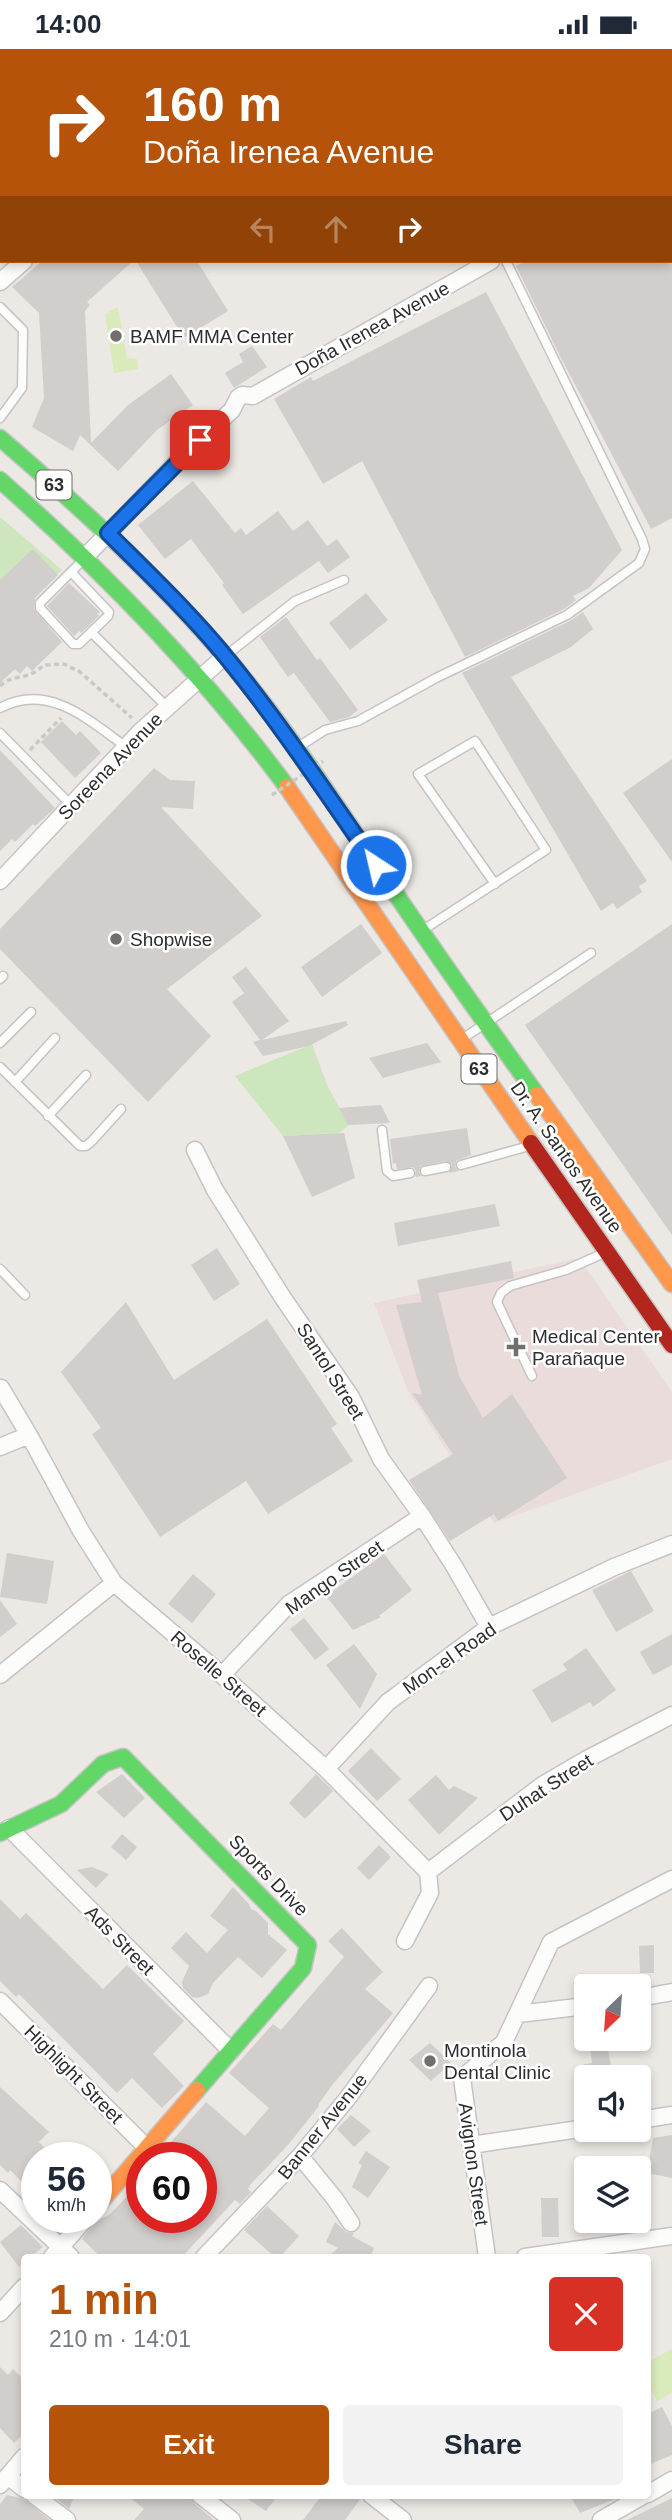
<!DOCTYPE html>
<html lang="en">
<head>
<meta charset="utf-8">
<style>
  :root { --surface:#fff; --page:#f2f2f3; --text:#1f2937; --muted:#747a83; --accent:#b45309 }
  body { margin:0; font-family:Arial,sans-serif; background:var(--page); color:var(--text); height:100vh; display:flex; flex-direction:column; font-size:26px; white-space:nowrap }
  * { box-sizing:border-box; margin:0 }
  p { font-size:23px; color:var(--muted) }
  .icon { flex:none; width:38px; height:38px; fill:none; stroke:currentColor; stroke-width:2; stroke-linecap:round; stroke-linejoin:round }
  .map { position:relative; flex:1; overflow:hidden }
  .drawer { position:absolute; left:21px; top:2205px; width:630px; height:245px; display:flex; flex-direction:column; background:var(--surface); border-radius:7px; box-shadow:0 4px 10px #0003 }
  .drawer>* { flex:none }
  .banner { position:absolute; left:0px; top:0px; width:672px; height:214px; box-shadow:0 4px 10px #0003; background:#b45309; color:#fff; overflow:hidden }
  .needle { width:46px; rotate:205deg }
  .tools { position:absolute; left:574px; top:1925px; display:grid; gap:14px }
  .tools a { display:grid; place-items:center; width:77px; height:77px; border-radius:7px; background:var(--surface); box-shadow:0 4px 10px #0003; font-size:35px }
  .speed { position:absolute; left:21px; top:2093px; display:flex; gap:14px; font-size:35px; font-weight:700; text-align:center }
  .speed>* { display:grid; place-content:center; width:91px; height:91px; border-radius:50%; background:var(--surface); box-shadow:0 4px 10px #0003; line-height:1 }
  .speed small { font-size:18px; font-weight:400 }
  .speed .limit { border:10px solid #d22; background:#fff; color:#111 }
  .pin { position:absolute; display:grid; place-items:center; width:60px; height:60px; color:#fff; margin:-30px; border-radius:14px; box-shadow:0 4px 10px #0006 }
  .me { position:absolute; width:77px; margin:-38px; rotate:325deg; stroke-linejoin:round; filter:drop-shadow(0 0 5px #0008) }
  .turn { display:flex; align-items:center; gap:24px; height:147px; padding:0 28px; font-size:32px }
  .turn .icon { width:91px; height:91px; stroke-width:2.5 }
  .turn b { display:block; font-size:49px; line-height:60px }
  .lanes { display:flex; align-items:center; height:66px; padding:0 28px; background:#0003; justify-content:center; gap:35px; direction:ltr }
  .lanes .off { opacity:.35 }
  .round { display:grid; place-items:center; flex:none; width:74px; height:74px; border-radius:7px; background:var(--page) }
  .headline { display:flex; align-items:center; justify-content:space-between; height:119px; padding:0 28px }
  h1 { font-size:42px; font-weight:800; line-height:52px; color:var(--accent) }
  .action { display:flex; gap:14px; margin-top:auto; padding:14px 28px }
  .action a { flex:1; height:80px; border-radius:7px; background:var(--accent); color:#fff; font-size:28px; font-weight:800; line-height:80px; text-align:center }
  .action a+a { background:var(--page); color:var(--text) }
  .status { display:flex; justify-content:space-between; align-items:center; height:49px; padding:0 35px; background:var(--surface); direction:ltr }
  .status svg { height:19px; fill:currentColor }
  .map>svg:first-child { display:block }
</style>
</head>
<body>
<div class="status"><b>14:00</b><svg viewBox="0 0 49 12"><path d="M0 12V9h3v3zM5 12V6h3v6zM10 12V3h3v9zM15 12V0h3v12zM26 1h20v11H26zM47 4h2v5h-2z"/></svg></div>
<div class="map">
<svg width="672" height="2471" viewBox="0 0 672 2471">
  <rect width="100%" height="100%" fill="#ece8e4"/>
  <path fill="#e9dcdb" d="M579,1209L672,1343V1410L494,1474L408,1342L374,1254Z"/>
  <path fill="#cee6be" d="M0,468L62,521L0,577Z
    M312,995L328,1038L349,1076L339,1084L283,1087L235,1027Z"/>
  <path fill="#d8e0cc" d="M0,0H80L2,2L0,57Z"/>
  <path fill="#d9eabb" d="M118,258L127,309L137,310L138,320L114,324L105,265Z
    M672,2300V2344L657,2352L648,2335V2313Z"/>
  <path fill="#d1cecb" d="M42,212H133L87,253L90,256L85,262L91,394L128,356L171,325L193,356L157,381L118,422L80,386L73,402L32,378L44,349L39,264L12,238Z
    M136,212H197L228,262L184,289Z
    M525,212H672V469L651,480L560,307L516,217Z
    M486,243L622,501L589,539L573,547L576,551L564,560L465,608L362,412L323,435L274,350L311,328L313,332Z
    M252,297L267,318L234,339L225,324L243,313L239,305Z
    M193,432L235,484L241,479L246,486L278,462L293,482L308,471L327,497L337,490L350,508L328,524L319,512L243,565L222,536L224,534L191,490L165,510L138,476Z
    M33,500L58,526L35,549L34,560L62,593L32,622L27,617L20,625L15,620L0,634V531Z
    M69,534L100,563L97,565L99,567L81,584L79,582L74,587L47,557Z
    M366,544L388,571L350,601L329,574Z
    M583,563L593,580L571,598L511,628L647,832L639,837L642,843L617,860L613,854L601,862L462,624L570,572Z
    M286,568L317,611L320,609L358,661L349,668L330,673L294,624L288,628L260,588Z
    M62,672L76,686L80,682L101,704L75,729L41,693Z
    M0,701L55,759L35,777L33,775L15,793L12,790L0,802Z
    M672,710V813L623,744Z
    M154,719L170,731L195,732L193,760L161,758L262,867L167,940L211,987L148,1053L0,900V880Z
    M361,875L382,904L322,948L301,918Z
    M672,875V1186L525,976Z
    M246,918L289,972L262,991L346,972L348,976L309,997L263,1007L253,993L260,991L232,953L244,944L232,928Z
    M427,994L441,1013L383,1029L369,1009Z
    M381,1056L390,1074L348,1076L339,1059Z
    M467,1079L471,1106L456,1112L455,1118L459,1122L449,1124L452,1116L445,1112L421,1117L419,1123L422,1127L415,1128L416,1122L413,1118L397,1120L396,1114L393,1115L390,1090Z
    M344,1084L355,1129L312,1148L283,1087Z
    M495,1155L500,1177L398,1197L394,1174Z
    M217,1199L240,1235L214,1252L191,1216Z
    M511,1212L514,1229L438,1244L459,1327L483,1369L512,1345L567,1429L498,1472L494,1465L450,1492L409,1431L453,1405L412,1344L422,1346L396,1256L422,1253L417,1231Z
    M126,1253L174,1331L267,1270L337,1375L331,1379L353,1412L268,1465L246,1432L160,1488L92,1385L101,1379L61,1323Z
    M7,1504L54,1512L47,1555L0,1548Z
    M384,1505L412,1541L379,1567L381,1568L353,1581L326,1547Z
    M631,1522L654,1562L616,1583L592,1541Z
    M193,1525L216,1545L192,1574L168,1555Z
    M0,1551L17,1575L0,1588Z
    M304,1569L329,1600L315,1611L290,1580Z
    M672,1585V1616L653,1626L640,1603Z
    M354,1595L377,1625L360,1660L326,1616Z
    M586,1599L616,1641L593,1658L590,1653L552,1674L532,1641L567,1621L563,1615Z
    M371,1699L401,1730L377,1752L348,1722Z
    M122,1725L145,1749L124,1769L96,1743Z
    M316,1725L333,1742L305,1770L289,1754Z
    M436,1726L449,1741L454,1737L478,1749L439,1786L408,1751Z
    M122,1785L137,1798L126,1811L111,1798Z
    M379,1796L391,1808L369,1831L357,1819Z
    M92,1818L109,1825L96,1839L77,1821Z
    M233,1838L249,1855L251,1860L256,1862L268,1874V1885L287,1901L262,1929L238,1908L213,1934L208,1945L198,1949L192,1948L183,1939L182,1933L189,1917L171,1899L186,1883L207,1904L228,1881L210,1867Z
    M0,1850L20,1870L26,1864L103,1940L127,1916L184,1972L153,2005L184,2037L162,2059L132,2029L117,2044L19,1945L16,1948L0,1932Z
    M342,1879L383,1923L365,1940L393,1964L333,2035L318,2056L319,2057L288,2096L251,2135L248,2140L251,2143L240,2155L235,2151L182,2208H101L82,2190L97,2171L109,2166L142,2132V2168H201V2109H157L206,2053L245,2087L269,2059L229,2024L273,1975L281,1981L344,1908L328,1892Z
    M654,1896V1924H640L639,1897Z
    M589,1990H606L613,2028H584L582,2016L592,2014Z
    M430,1994L451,2014L431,2032L409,2011Z
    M0,2038L49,2083L39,2093L54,2109H37V2148L10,2121L8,2124L0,2116Z
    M351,2066L371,2082L354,2098L337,2080Z
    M672,2086V2129L647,2124L653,2089Z
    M366,2102L390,2118L368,2149L352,2138L362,2116L358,2114Z
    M541,2149H558L559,2188H542Z
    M267,2157L299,2187L280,2208H275L244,2181Z
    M335,2173L346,2183L354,2184L352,2187L374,2199L370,2208H328L338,2199L326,2193Z
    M21,2176L43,2198L30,2208H24V2213L19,2218L0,2193Z
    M0,2318L8,2326L13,2320L24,2331V2385L14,2394L0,2379Z
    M662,2358L672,2377V2406L648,2416V2365Z
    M7,2446L24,2450L50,2471H0V2455Z
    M52,2446H75L69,2460Z
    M127,2446H190L194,2454L214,2471H134L144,2460Z
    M242,2446H278L266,2462Z
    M322,2446H361V2449L345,2471H303Z
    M570,2446H621L622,2447L580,2464Z
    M672,2449V2471H627Z"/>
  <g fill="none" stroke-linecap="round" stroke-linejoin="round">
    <defs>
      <path id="lane" d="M0,258L23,281L22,339L0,369
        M72,524L109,563L108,567L79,595H73L40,559V554L82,512
        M91,583L167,658
        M228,605L295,552L344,531
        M0,659C48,633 89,671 126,698
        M0,684L71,756
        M298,698L325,681L358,672L436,629L567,566L639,514L645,500L642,490L506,212
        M423,881L546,801L475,692L418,725L495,835
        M0,930L3,927
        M462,990L591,904
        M0,994L31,963
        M0,1018L80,1097H86L92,1092L121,1060
        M15,1033L55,989
        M48,1067L86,1026
        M382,1081L387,1122L393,1127L410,1124
        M461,1116L529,1097
        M425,1122L446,1118
        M0,1220L25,1246
        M532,1327L497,1253L501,1244L510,1237L566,1221L604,1204"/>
      <path id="street" d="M267,2L269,0
        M670,83L672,82
        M0,233L24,212
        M86,507L179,411L232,361L238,349L242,346L253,347L491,212
        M0,832L141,682L225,607
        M195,1101L215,1141L283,1249L351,1348L381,1410L422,1467L454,1517L489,1578
        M1,1339L29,1386L81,1482L114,1534L222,1626L326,1720L428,1823L430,1844L405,1892
        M0,1398L29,1386
        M0,1626L114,1534
        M222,1626L289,1555L422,1467
        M326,1720L388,1653L489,1578L614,1518L672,1495
        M9,1779L231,2002
        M428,1823L541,1737L587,1710L672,1666
        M639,1949L672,1943
        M0,1952L147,2099
        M518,1965L586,1957
        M639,2071L672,2066
        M471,2096L586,2079
        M300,2107L335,2150L351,2174
        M0,2141L71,2208
        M52,2208L87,2168
        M204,2208L300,2107L347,2050L429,1937
        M487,2208L462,2029L504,1993L551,1893L672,1830
        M525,2208L672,2187
        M0,2264L24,2238
        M8,2427L24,2440
        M0,2436L24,2408
        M648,2445L672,2431
        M34,2446L67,2471
        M200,2446L232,2471
        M371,2446L403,2471
        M601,2471L644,2446"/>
      <path id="fast" d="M0,389C88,465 175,544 248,635C305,706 354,784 406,860C449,923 493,985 537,1046
        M0,431C106,525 203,624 287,738
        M0,1784L61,1755L103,1715L123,1708L308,1896L303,1919L197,2041"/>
      <path id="slow" d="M287,738L531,1094
        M537,1046L672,1235
        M96,2158L197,2041"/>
      <path id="jam" d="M531,1094L672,1296"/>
    </defs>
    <use href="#lane" stroke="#c5c4c5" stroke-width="11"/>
    <use href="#street" stroke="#c5c4c5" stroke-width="19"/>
    <use href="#fast" stroke="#c5c4c5" stroke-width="19"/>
    <use href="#slow" stroke="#c5c4c5" stroke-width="19"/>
    <use href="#jam" stroke="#c5c4c5" stroke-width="19"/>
    <path stroke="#c9c9c8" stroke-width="3.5" stroke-dasharray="5 3.5" stroke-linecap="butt" d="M0,637C13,624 26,633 44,616L64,615L80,623L132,669
      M30,701L61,669"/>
    <use href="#lane" stroke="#fcfcfb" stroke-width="8"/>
    <use href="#street" stroke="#fcfcfb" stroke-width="16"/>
    <use href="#fast" stroke="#63d668" stroke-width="16"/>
    <use href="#slow" stroke="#ff974d" stroke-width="16"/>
    <use href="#jam" stroke="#b3261e" stroke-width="16"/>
    <path stroke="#c9c9c8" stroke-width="3.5" stroke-dasharray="5 3.5" stroke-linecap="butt" d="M272,746L323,712"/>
  </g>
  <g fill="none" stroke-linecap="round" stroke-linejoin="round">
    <defs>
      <path id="route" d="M200,391L108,484C148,524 190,564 226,608C280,674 327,746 376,816"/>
    </defs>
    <use href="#route" stroke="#114b97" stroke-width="18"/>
    <use href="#route" stroke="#1a73e8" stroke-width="12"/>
  </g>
  <g fill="#706f6e" stroke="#fff" stroke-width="2.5">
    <circle cx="116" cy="287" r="7"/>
    <circle cx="116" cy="890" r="7"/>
    <path d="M512.5 1287.5h7v7h7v7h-7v7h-7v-7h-7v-7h7z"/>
    <circle cx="430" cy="2012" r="7"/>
  </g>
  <g text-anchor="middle" stroke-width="5" stroke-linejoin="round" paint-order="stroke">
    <g fill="#fff" stroke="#6d6d6d" stroke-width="2">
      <rect x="36.5" y="421.5" width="35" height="29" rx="5"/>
      <rect x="461.5" y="1005.5" width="35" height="29" rx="5"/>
    </g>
    <g font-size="18" font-weight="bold" fill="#2e2e2e">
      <text x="54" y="442">63</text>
      <text x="479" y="1026">63</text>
    </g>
    <g font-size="19" fill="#2e2e2e" stroke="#fff">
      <text transform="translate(372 279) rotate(-29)" y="7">Doña Irenea Avenue</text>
      <text transform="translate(110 717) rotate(-46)" y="7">Soreena Avenue</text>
      <text transform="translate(567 1108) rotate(55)" y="7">Dr. A. Santos Avenue</text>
      <text transform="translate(331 1322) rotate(58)" y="7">Santol Street</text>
      <text transform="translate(334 1528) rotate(-35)" y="7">Mango Street</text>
      <text transform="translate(449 1609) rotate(-35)" y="7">Mon-el Road</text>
      <text transform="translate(219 1624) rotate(41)" y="7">Roselle Street</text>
      <text transform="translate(546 1738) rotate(-33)" y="7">Duhat Street</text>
      <text transform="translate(269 1826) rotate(46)" y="7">Sports Drive</text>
      <text transform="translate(120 1891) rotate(45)" y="7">Ads Street</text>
      <text transform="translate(74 2025) rotate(45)" y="7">Highlight Street</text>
      <text transform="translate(322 2077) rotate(-51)" y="7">Banner Avenue</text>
      <text transform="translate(474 2115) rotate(82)" y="7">Avignon Street</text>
    </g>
    <g font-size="19" fill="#2e2e2e" stroke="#fff" text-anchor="start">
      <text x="130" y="294">BAMF MMA Center</text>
      <text x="130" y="897">Shopwise</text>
      <text x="532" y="1294">Medical Center<tspan x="532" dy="22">Parañaque</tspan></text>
      <text x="444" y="2008">Montinola<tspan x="444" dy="22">Dental Clinic</tspan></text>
    </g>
  </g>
</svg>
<div class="tools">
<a><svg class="needle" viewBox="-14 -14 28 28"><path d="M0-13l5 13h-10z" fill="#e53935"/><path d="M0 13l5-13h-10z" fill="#747a83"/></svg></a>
<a><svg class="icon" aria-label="sound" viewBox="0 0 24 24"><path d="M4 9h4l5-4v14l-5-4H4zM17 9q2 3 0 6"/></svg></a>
<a><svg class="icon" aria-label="layers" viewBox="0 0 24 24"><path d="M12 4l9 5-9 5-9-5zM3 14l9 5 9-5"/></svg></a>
</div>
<div class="speed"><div>56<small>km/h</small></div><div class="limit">60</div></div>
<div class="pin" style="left:200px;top:391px;background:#d93025"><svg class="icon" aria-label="arrive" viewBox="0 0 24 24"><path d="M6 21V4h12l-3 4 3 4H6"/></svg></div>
<svg class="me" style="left:376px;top:816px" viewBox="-20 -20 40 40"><circle r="17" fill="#1a73e8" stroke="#fff" stroke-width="3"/><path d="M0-11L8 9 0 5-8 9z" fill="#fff"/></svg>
<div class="banner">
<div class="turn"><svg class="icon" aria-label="right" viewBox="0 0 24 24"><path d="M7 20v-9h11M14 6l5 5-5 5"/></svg><div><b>160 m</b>Doña Irenea Avenue</div></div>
<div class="lanes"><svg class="icon off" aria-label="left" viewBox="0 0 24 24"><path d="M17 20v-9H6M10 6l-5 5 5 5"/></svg><svg class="icon off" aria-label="ahead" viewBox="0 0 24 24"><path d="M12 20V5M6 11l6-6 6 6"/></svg><svg class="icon" aria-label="right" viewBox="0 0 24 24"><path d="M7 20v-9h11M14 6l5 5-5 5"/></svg></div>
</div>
<section class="drawer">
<div class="headline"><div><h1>1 min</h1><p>210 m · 14:01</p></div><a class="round" style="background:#d93025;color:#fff"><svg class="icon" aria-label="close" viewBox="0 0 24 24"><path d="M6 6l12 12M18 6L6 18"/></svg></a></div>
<div class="action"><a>Exit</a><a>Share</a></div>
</section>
</div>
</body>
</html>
